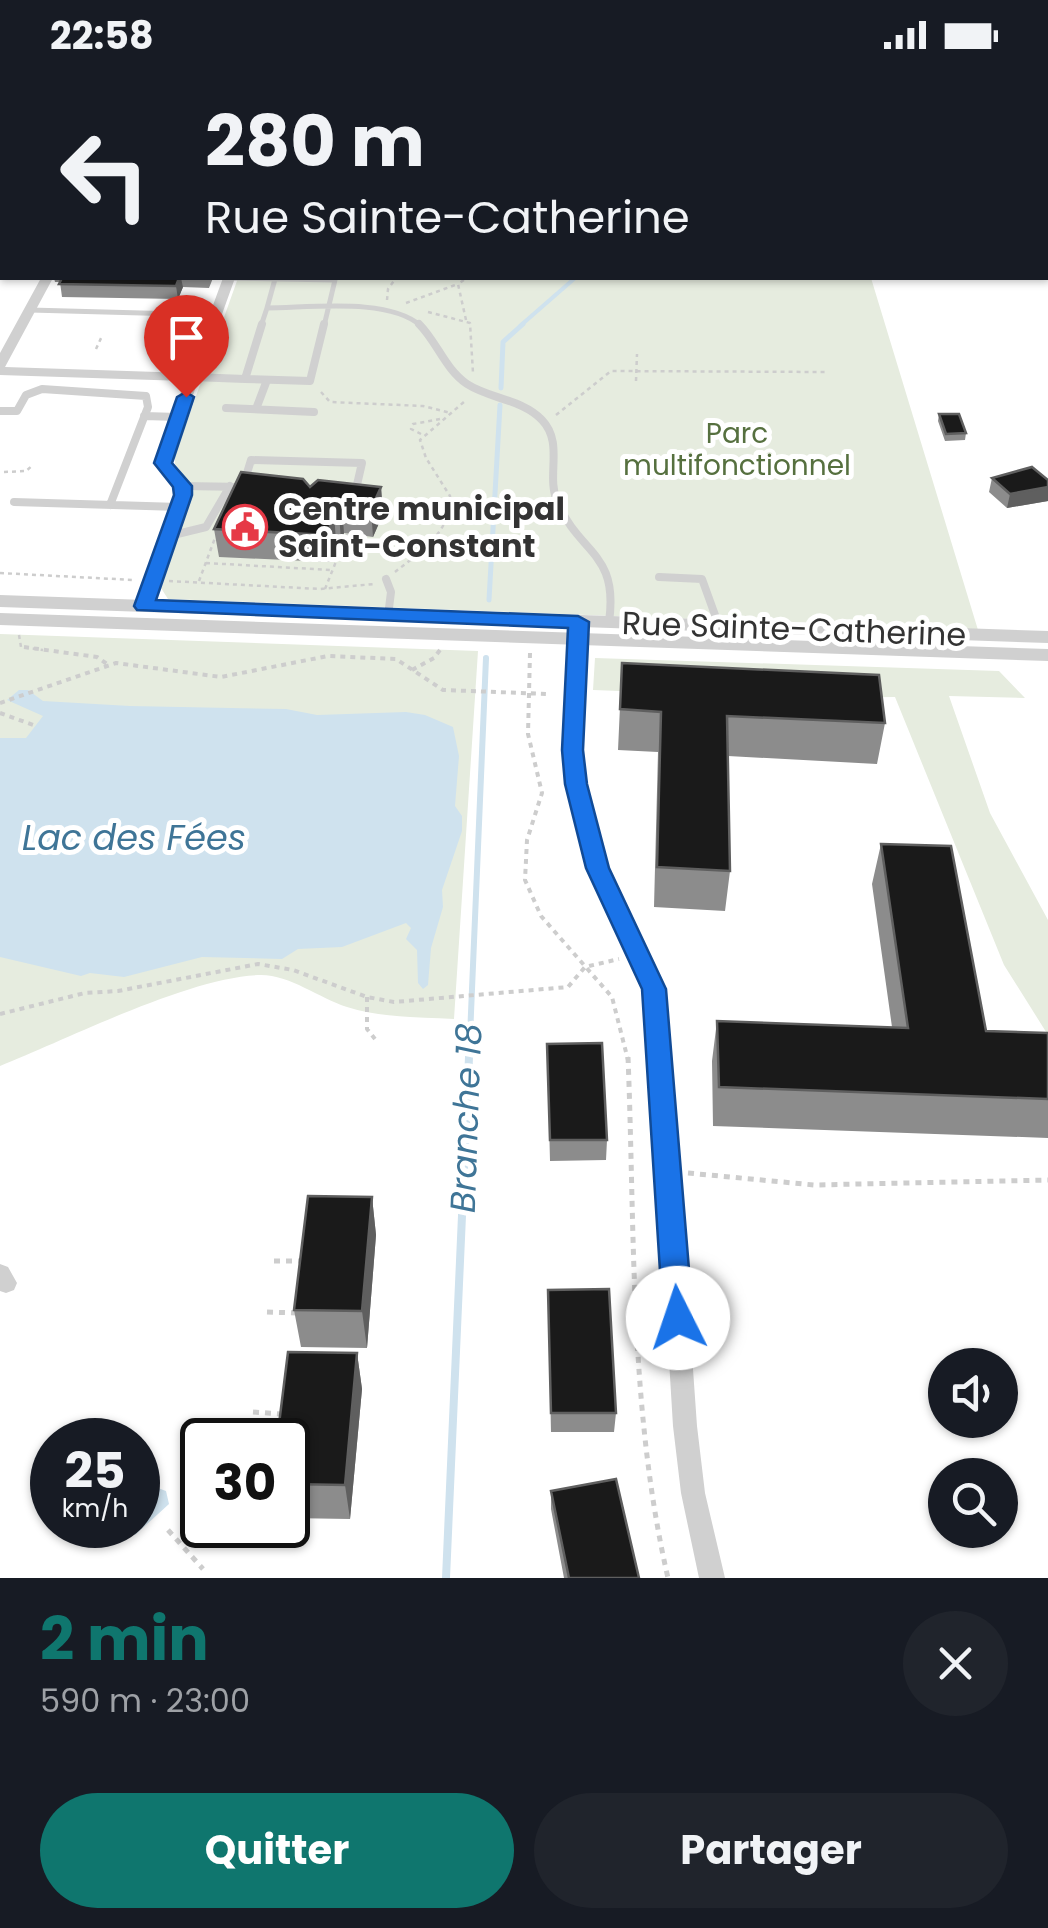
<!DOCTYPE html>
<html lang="fr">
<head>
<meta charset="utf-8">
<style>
  :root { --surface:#171b24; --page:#20242c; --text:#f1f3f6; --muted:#9ea1a6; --accent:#0f766e }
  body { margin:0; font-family:Poppins,sans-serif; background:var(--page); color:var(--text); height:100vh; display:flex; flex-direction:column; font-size:38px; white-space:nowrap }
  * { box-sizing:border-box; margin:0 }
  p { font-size:32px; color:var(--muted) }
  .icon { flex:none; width:55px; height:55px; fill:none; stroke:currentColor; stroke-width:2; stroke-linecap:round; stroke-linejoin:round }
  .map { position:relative; height:1508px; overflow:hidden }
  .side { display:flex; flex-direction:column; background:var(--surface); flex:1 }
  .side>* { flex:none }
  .hud { position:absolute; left:0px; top:0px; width:1050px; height:210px; box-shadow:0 2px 8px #0004; background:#171b24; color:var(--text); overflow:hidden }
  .buttons { position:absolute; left:928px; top:1278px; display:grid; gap:20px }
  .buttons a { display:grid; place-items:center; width:90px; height:90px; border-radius:50%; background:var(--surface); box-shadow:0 2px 8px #0004; font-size:50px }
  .speed { position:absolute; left:30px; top:1348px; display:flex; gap:20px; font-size:50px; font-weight:700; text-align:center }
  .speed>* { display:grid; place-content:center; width:130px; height:130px; border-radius:50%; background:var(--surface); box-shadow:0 2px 8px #0004; line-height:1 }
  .speed small { font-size:25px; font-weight:400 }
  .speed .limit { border:5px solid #111; border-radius:15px; background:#fff; color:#111 }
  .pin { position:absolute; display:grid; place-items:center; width:85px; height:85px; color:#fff; margin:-102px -42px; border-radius:50% 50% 50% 0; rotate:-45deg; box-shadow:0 0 10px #0007 }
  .pin .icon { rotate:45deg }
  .me { position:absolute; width:110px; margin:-55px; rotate:356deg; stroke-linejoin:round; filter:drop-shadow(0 0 8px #0008) }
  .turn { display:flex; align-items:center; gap:35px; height:210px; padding:0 40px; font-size:45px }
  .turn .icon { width:130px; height:130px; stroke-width:2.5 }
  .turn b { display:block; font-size:70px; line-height:85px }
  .round { display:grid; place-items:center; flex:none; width:105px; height:105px; border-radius:52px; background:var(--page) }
  .head { display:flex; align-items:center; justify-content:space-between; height:170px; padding:0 40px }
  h1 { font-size:60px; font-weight:700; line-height:75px; color:var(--accent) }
  .button { display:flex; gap:20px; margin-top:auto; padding:20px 40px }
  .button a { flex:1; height:115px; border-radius:60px; background:var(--accent); color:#fff; font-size:40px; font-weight:700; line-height:115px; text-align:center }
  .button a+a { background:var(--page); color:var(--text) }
  .status { display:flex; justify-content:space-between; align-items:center; height:70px; padding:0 50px; background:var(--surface); direction:ltr }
  .status svg { height:28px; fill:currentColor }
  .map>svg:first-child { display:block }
</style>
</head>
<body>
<div class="status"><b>22:58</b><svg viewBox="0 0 49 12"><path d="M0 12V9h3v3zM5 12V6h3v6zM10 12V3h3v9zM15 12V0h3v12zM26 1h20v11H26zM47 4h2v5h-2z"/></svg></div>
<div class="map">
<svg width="1048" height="1508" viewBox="0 0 1048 1508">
  <rect width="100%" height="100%" fill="#fff"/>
  <path fill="#e6ecdf" d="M101,0H1048V45V2Z
    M238,208H871L978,560L168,529L161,518L194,419L175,394V385Z
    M0,564L478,581L454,949C418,947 382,948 347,937C319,928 290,905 261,905C191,906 68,969 0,996Z
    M595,588L999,601L1025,628L949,626L990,743L1048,850V965L1004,895L895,627L803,628L593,620Z"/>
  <path fill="#cfe2ee" d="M19,620H28L43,631L130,636L286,639L317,645L406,642L425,645L453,657L459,686L455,736L462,746V761L442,820L443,837L431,878L428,915L423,919L418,913L417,880L406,869L411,858L406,853L342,877L298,879L282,889L202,887L124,907L90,903L81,906L0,887V668H26L43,646L7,630Z
    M155,1417L166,1421L169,1434L135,1465L124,1455H138V1433Z"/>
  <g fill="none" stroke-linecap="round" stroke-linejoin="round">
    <path stroke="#cfe2ee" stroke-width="4" d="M520,256L575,208"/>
    <path stroke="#cfe2ee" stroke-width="5" d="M501,318L503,272L523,254
      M489,530L500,335"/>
    <path stroke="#cfe2ee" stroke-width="6" d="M469,990L486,588"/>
    <path stroke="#cfe2ee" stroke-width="8" d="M446,1508L469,987"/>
    <path stroke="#cdcdcd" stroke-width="2.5" stroke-dasharray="4 4" stroke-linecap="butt" d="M387,230L388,219L396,208
      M406,233L458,214
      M428,242L470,253L473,303
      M466,250L458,214L467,208
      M96,279L102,266
      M636,311L637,284
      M321,322L330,332L423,336L451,343
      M556,345L611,301L827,302
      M421,364L411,359L413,354L440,349
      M4,402L26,401L33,395
      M206,493L331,500
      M395,502C420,482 452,462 450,426L426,388L420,370L465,331
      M0,503L134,510
      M169,511L320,519L374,514
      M199,511L215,468
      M325,519L347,464
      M19,565L21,577L43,580"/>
    <path stroke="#cdcdcd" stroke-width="4" stroke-dasharray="5 5" stroke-linecap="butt" d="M24,577L97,587L107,594
      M530,583L528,664L542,723L527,770L525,810L541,846L612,927L628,990
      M412,600L434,588L440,580
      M0,633L116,593L221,607L328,586L396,589L443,620L549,624
      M0,643L36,656
      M367,927V959L375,969
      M0,944L85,923L118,921L258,894L293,900L367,927L394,932L568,917L585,897L619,889"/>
    <path stroke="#cdcdcd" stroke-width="5" stroke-dasharray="6 6" stroke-linecap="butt" d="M628,987C635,1160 629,1339 668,1508
      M688,1103L814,1115L1048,1110
      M274,1191H302
      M267,1242L296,1243
      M253,1342L282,1344
      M168,1460L203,1499"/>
    <path stroke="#d0d0d0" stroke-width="5" d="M230,208L335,210L324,256
      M267,238L275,209
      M30,240L216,245
      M261,256L267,238C309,238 389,227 421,256"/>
    <path stroke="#d0d0d0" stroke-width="8" d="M419,254C437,272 445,299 467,314C490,329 522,329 542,350C564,373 546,405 557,431C579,485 619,481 609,552
      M193,307L245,309L262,254
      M245,309L310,311L324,254
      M226,338L314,342
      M256,339L267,310
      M0,341H17L26,325L42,319L146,326L148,337L110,435
      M144,346L178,347
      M244,413L251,390L362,393L356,419H350
      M183,416L245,417
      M14,432L179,437
      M169,466L206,457L230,416
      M659,507L702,509L719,556
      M386,509L391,522L388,546"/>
    <path fill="#d0d0d0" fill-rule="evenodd" d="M41,208H53L5,297L188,303L223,208H235L170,389L171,397L191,420L149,539L144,541L136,536L177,421L157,398L156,389L185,311L0,305V283Z
      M578,547L586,552L581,680L591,745L614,816L658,901L668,943L697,1356L705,1423L725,1508H699L681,1423L673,1356L648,943L638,901L596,816L573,745L565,680L570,552Z
      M0,1194L8,1197L17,1213L14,1220L6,1223L0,1221Z"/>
    <path fill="#d0d0d0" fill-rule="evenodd" d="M0,525L1048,561V573L0,537Z
      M0,543L1048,579V591L0,555Z"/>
  </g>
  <path fill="#8c8c8c" d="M54,208H213L209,218L183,217L178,229L62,227L60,212H55Z
    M939,344L966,363L965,370L945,371L938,351Z
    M992,408L1048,410V431L1007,438L989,422Z
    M310,417H381L383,444L373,467L344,463L341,471H336L329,492L219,487L214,459Z
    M622,593L885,653L877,694L728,686L730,801L725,841L654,837L658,682L618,680Z
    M881,774L986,961L1048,963V1068L713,1056L712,991L717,951L892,957L872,814Z
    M547,974L607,1070L606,1090L550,1091Z
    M372,1127L376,1165L367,1278L301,1277L294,1240Z
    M548,1220L616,1343L614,1362H551Z
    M357,1283L362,1319L350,1449L288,1448V1370Z
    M551,1421L639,1508H564L551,1439Z"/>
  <path fill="#5f5f5f" d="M179,208H181L183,217L178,229L176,216Z
    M381,417L383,444L373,467L371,439Z
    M1048,417V431L1007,438L1010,424Z
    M342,436L344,463L341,471L339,444Z
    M334,443L336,471L329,492L327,465Z
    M372,1127L376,1165L367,1278L362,1241Z
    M357,1283L362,1319L350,1449L345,1415Z"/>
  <path fill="#1a1a1a" stroke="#5f5f5f" stroke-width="2.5" d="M62,208H179L176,216L59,214Z
    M939,344H959L966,363L946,364Z
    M1032,397L1048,410V417L1010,424L992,408Z
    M241,402L303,409L310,417L318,410L381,417L371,439L342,436L339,444L334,443L327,465L214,459Z
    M622,593L879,605L885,653L727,646L730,801L657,797L661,642L620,639Z
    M881,774L951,776L986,961L1048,963V1029L719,1017L717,951L908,958Z
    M602,973L607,1070H550L547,974Z
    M308,1126L372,1127L362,1241L294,1240Z
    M609,1219L616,1343H551L548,1220Z
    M288,1282L357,1283L345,1415L288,1414V1370H277Z
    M616,1409L639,1508H569L551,1421Z"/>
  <path fill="#1a73e8" stroke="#114b97" stroke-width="2.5" d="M186,322L194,327L172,393L192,416V425L156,530L578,546L589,552L583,680L587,714L609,798L666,919L693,1248L688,1257L678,1261L668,1257L663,1248L642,919L586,798L565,714L562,680L568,558L137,540L134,536L174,425L173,417L154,393L177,327Z"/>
  <defs>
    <symbol id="civic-ring" viewBox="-11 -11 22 22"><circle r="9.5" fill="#fff" stroke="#e63946" stroke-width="1.5"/><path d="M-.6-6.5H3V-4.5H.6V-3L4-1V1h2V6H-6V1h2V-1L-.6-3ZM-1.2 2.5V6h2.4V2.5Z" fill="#e63946"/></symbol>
  </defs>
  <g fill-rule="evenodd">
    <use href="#civic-ring" x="220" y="432" width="50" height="50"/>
  </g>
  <g text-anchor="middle" stroke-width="10" stroke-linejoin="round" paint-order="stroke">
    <g font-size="28" fill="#56703f" stroke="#fff">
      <text x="737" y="373">Parc<tspan x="737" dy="32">multifonctionnel</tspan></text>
    </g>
    <g font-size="32" font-weight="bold" fill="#333" stroke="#fff" text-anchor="start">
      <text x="278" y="450">Centre municipal<tspan x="278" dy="37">Saint-Constant</tspan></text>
    </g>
    <g font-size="32" fill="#333" stroke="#fff">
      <text transform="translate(794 559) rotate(2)" y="11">Rue Sainte-Catherine</text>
    </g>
    <g font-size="35" font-style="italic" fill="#3f7597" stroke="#fff">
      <text x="134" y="780">Lac des Fées</text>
      <text transform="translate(466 1048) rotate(-88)" y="12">Branche 18</text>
    </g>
  </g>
</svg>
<div class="buttons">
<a><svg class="icon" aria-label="sound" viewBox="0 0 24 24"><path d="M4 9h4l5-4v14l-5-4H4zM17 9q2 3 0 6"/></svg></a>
<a><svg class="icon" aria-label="search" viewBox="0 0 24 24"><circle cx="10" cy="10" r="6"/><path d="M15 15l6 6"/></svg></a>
</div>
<div class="speed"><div>25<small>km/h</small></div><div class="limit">30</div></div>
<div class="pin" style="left:186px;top:327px;background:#d93025"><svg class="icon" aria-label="arrive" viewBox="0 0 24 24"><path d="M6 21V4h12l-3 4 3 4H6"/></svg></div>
<svg class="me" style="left:678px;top:1248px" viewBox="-20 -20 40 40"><circle r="19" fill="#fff"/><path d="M0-13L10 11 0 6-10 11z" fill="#1a73e8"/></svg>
<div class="hud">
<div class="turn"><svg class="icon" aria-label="left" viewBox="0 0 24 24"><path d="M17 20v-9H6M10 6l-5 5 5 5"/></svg><div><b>280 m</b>Rue Sainte-Catherine</div></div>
</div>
</div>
<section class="side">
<div class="head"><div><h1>2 min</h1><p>590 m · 23:00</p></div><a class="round"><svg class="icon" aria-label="close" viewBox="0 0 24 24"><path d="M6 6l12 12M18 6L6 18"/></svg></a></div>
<div class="button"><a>Quitter</a><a>Partager</a></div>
</section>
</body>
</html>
